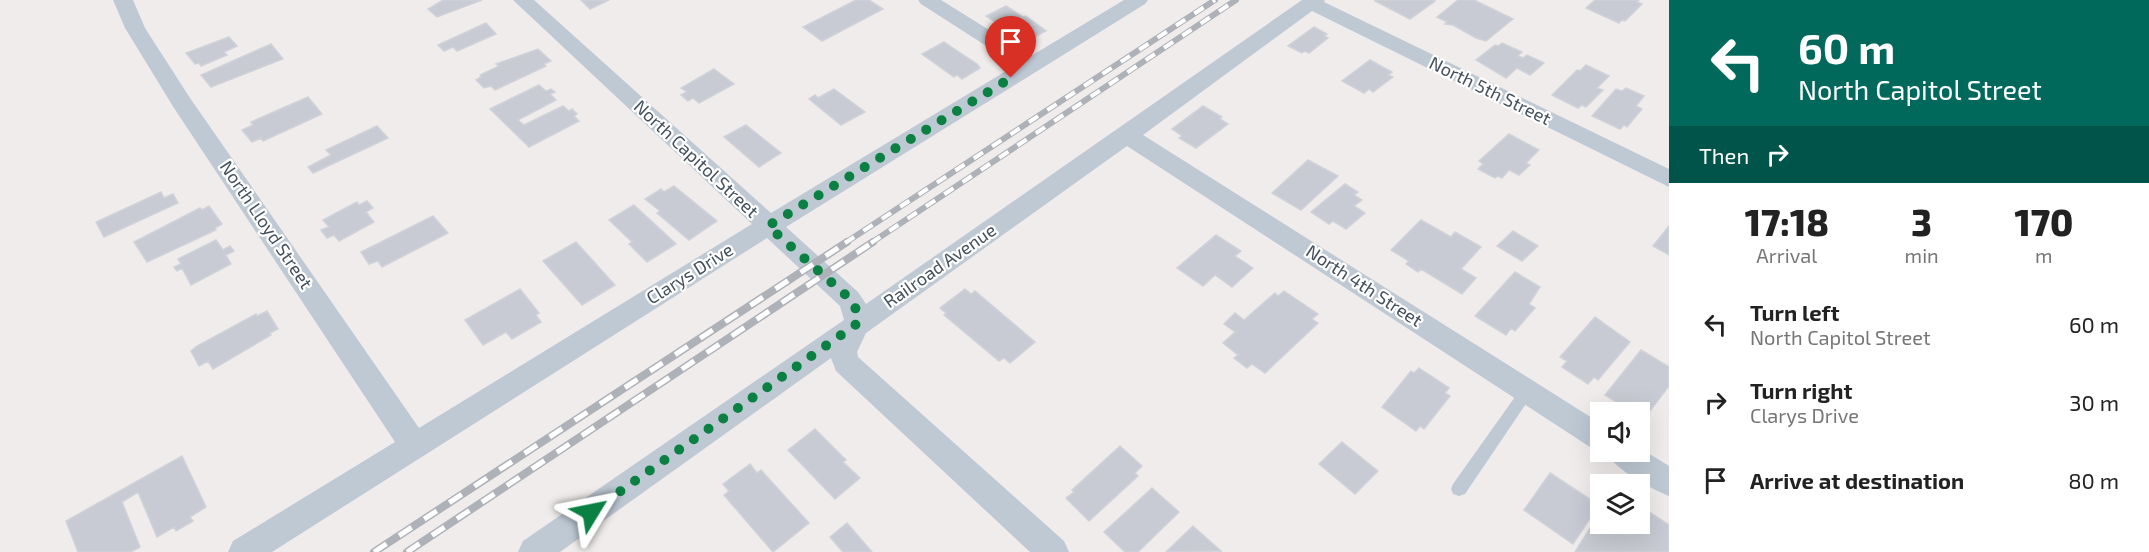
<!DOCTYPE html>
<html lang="en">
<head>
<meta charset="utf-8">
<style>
  :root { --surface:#fff; --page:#f6f6f6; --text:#222; --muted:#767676 }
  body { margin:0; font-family:"Exo 2",sans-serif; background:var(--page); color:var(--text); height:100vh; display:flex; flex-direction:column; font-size:22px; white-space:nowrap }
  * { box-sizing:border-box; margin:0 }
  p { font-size:20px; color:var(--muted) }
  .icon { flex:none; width:33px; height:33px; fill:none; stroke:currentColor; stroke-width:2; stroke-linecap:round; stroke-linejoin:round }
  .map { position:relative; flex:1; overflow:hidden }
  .details { display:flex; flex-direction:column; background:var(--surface); width:480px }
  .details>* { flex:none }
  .guide { background:#00695c; color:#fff; overflow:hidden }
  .tools { position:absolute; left:1590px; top:402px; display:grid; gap:12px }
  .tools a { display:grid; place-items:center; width:60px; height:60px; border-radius:0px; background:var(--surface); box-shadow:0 6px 24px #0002; font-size:30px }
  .pin { position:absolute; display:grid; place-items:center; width:51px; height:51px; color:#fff; margin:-62px -26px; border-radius:50% 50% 50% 0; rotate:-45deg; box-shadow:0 0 6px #0007 }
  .pin .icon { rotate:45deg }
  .me { position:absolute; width:66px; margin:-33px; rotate:55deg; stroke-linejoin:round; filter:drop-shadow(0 0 4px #0008) }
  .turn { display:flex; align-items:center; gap:21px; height:126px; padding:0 30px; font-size:27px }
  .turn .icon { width:78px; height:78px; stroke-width:2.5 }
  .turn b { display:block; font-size:42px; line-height:51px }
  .then { display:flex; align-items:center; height:57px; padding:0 30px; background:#0003; gap:12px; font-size:22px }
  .eta { display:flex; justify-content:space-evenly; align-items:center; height:102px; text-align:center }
  .eta b { font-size:36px; font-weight:800; line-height:42px }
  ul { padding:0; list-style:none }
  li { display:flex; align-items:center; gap:18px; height:78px; padding:0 30px }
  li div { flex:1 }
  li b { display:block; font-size:22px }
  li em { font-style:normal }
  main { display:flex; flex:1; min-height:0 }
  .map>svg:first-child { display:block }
</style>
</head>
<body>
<main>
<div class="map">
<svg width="1669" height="552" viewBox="0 0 1669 552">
  <rect width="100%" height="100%" fill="#f0ecec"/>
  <path fill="#c8cbd3" stroke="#d0d2d9" stroke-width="1.5" d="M443,0H482L437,17L428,9Z
    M581,0H609L590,9Z
    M856,0H869L883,9L822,41L803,27Z
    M1377,0H1433L1435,1L1410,19L1375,1Z
    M1458,0H1474L1513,19L1486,41L1476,38L1453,25L1445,24L1447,22L1437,17Z
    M1595,0H1639L1637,2L1642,4L1625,21L1622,20L1619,23L1586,8Z
    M1006,6L1023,17L1026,16L1046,31L1025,42L986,16Z
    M486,23L496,34L457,51L453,47L444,51L438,45Z
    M1314,27L1327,34L1324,36L1328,38L1309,53L1305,51L1302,53L1288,46Z
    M229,37L237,46L224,52L227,55L201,66L199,63L195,64L186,53Z
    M944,42L977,64L980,68L962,79L957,75L954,77L922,54Z
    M1502,43L1522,52L1518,56L1523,58L1527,55L1544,63L1530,75L1517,68L1506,78L1476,60L1495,45L1498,46Z
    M271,44L283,59L211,87L201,75Z
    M538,49L551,61L544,64L546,66L495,90L491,86L484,88L476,80L481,77L480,75L499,66L496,64Z
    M1370,60L1392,72L1388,75L1393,77L1373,92L1369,89L1364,93L1342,81Z
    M1586,65L1609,76L1597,88L1603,90L1586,107L1582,105L1578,108L1552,95L1577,70L1580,71Z
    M714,69L734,84L699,103L693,98L688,101L681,95L687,92L681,88Z
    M539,85L546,91L551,89L555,92L550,94L556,100L518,120L524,125L563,106L569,111L572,109L577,114L574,116L579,121L529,147L490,109Z
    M1626,88L1644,96L1636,106L1642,109L1627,127L1624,125L1620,129L1592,116L1616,89L1622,91Z
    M834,89L865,112L841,125L809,99L815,95L818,98Z
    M308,97L322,114L263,141L261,138L252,142L242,130L253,125L251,122Z
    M1203,106L1222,117L1220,119L1228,124L1196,148L1179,138L1182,136L1172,129Z
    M746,125L781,153L759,167L724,137Z
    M377,126L388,138L313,173L308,167L331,155L326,150Z
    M1509,134L1539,150L1526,163L1530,165L1519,175L1509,170L1502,178L1498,176L1495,178L1478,169L1483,164L1479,161Z
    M1308,160L1338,176L1301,210L1272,193Z
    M1345,184L1358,192L1354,195L1362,200L1354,206L1365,213L1346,229L1333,221L1329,224L1311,212Z
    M674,186L717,221L689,240L657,213L660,211L645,199L661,189L664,192Z
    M161,192L164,198L173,194L178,203L104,237L96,222Z
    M367,201L373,208L366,212L374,222L339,241L334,235L327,238L321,230L329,227L323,220L357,202L359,205Z
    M634,205L676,244L647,262L629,244L632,242L609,220Z
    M209,206L222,224L215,228L216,230L147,262L134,242L200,208L202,210Z
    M433,216L448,233L382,267L378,261L369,264L361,252Z
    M1421,220L1451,237L1455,232L1481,247L1461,269L1476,278L1462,294L1421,269L1418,272L1406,264L1409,261L1391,250Z
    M1669,226V255L1653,246Z
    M1513,231L1538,246L1522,261L1497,246Z
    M1216,235L1241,251L1235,256L1253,268L1232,287L1215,275L1203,286L1177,268Z
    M216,240L223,250L230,246L234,251L226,255L231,264L191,285L182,268L177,271L174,267L181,264L178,259Z
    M576,242L615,285L582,305L543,261Z
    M1515,272L1540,287L1529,304L1535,308L1515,331L1511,328L1506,335L1475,316Z
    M520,289L539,313L536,315L541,322L512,339L506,332L483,345L465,320Z
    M965,289L971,294L975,291L1035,342L1010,363L1004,358L999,361L944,315L946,313L940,308Z
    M1284,291L1318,314L1312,319L1318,323L1265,373L1252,364L1247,368L1234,358L1238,355L1223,343L1235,332L1224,324L1235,313L1244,320L1275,293L1278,296Z
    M267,311L278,329L270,333L271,335L213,369L208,361L199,366L191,351L197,346L256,314L257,316Z
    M1595,317L1630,342L1598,380L1594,377L1588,384L1562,367L1567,361L1560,357Z
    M1641,350L1669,367V386L1643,420L1640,417V412H1632L1605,395Z
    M1419,368L1449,388L1445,393L1450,396L1424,429L1420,426L1416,431L1382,407L1411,371L1414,373Z
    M815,429L846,460L843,462L860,478L835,499L788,450Z
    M1342,442L1378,471L1355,494L1319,464Z
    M1120,446L1142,466L1135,473L1138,476L1089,521L1066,498L1074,492L1072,490Z
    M182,456L206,507L190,517L193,521L176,531L174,527L157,537L138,492L122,502L140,547L131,552H78L66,521Z
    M750,464L757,473L761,470L809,523L773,552L724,495L729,491L723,484Z
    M1550,473L1599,505L1573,544L1524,510Z
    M1152,488L1179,512L1138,552H1125L1104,532Z
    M1640,506L1669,525V552H1575L1590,528L1598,534L1605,524H1640Z
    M847,523L872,552H843L830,537Z
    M1193,526L1221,551L1166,552Z"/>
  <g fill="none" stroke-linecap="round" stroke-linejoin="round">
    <path fill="#bec9d4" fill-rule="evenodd" d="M1527,385L1532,387L1534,391L1532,395L1465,494L1459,496L1453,494L1451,489L1453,484L1522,387Z"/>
    <path fill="#bec9d4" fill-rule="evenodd" d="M113,0H133L145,28L190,98L419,428L752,224L513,0H534L771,213L1016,65L921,4L918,0H941L1031,56L1124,0H1148L1145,4L786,227L858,292L866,304L1302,0H1325L1324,2L1669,169V187L1312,11L1143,135L1600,423V451L1590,447L1127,146L866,333L857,352L858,357L1064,541L1069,552H1030L836,371L831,358L560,552H518L523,541L844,320L840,306L767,238L272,552H228L233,541L395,442L174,108L125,28Z
      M1640,448L1669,466V496C1651,489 1614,469 1606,452H1640Z"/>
    <defs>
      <path id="rail-far1" d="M845,243L1215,0
        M871,243L1236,0"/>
      <path id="rail" d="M374,552L847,242
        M407,552L873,242"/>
    </defs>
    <use href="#rail-far1" stroke="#aeb2b8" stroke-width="6"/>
    <use href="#rail" stroke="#aeb2b8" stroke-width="8"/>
    <use href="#rail-far1" stroke="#fff" stroke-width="4" stroke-dasharray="11" stroke-linecap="butt"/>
    <use href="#rail" stroke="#fff" stroke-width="5" stroke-dasharray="15" stroke-linecap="butt"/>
  </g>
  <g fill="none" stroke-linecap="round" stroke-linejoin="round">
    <path stroke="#0b8043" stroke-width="10" stroke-dasharray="0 18" d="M591,512L858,323L855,306L849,298L768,226L1011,78"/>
  </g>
  <g text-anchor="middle" stroke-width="4.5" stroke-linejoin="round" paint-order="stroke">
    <g font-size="18" fill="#43505c" stroke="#fff">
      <text transform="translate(1490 91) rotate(26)" y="6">North 5th Street</text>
      <text transform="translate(696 159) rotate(43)" y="6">North Capitol Street</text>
      <text transform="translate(266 225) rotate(56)" y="6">North Lloyd Street</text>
      <text transform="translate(940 266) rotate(-35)" y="6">Railroad Avenue</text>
      <text transform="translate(690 274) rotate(-32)" y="6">Clarys Drive</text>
      <text transform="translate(1364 286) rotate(33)" y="6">North 4th Street</text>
    </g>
  </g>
</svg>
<div class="tools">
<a><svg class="icon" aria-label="sound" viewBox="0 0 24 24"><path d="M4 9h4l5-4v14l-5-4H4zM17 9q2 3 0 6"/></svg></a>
<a><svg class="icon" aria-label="layers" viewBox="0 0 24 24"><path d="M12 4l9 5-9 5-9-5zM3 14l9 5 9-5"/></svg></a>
</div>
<div class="pin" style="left:1011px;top:78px;background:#d93025"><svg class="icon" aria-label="arrive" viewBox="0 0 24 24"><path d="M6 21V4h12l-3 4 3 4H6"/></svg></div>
<svg class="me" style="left:591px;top:512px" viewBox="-20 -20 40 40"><path d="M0-17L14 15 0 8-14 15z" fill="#0b8043" stroke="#fff" stroke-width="4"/></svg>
</div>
<section class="details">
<div class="guide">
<div class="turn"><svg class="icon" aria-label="left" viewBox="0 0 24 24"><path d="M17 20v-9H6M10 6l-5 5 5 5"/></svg><div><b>60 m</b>North Capitol Street</div></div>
<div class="then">Then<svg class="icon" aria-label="right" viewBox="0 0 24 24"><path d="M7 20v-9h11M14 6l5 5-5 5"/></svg></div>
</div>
<div class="eta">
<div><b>17:18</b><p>Arrival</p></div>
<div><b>3</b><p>min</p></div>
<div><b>170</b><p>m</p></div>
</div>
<ul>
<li><svg class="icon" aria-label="left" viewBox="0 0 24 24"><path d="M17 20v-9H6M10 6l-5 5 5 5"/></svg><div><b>Turn left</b><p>North Capitol Street</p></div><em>60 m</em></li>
<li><svg class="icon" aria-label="right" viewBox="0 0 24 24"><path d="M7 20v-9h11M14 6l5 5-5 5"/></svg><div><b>Turn right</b><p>Clarys Drive</p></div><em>30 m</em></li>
<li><svg class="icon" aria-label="arrive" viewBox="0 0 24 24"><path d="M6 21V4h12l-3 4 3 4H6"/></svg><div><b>Arrive at destination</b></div><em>80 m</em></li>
</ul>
</section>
</main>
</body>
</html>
